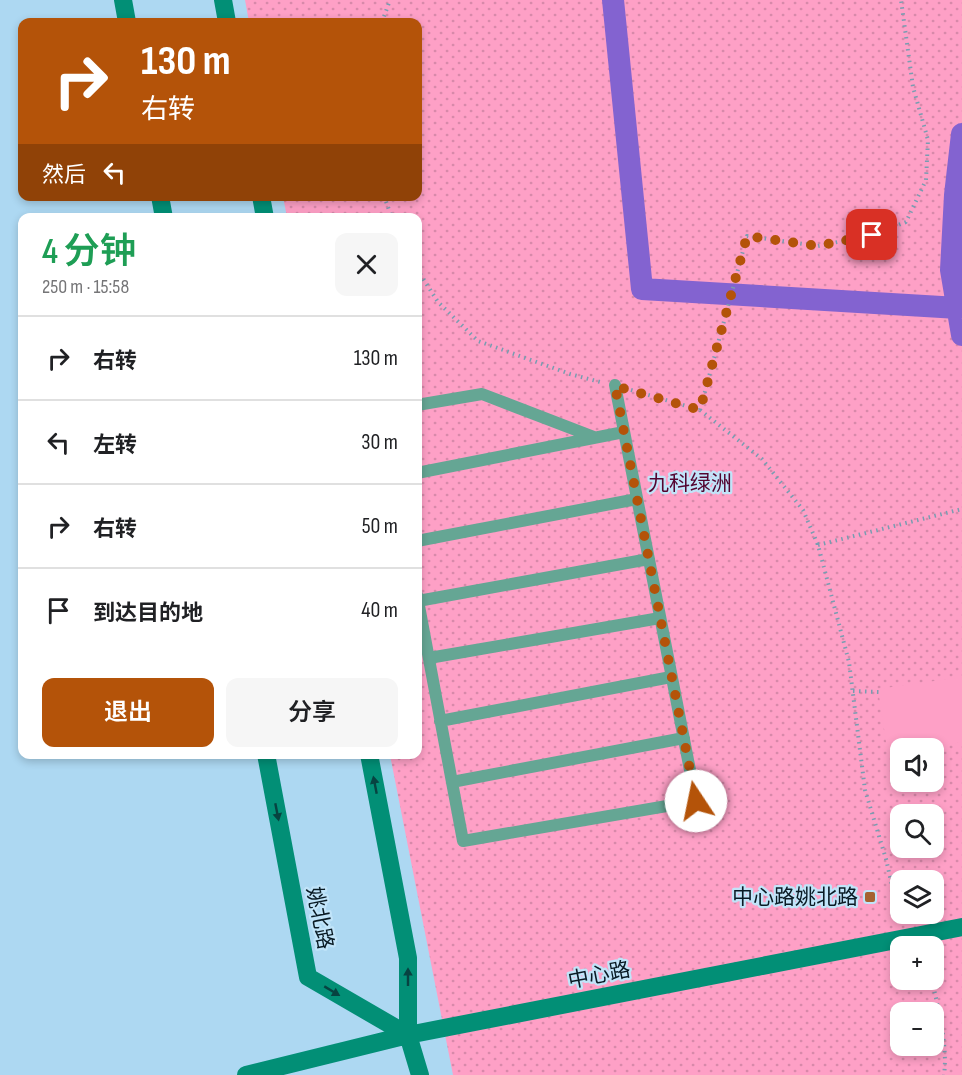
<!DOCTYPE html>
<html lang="zh">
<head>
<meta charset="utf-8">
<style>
  :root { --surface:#fff; --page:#f6f6f6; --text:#202124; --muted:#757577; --line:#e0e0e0; --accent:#b45309 }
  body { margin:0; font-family:"Sofia Sans Condensed","Noto Sans SC",sans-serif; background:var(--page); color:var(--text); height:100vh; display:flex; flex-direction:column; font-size:22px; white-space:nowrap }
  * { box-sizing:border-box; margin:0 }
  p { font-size:20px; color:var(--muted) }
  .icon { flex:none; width:33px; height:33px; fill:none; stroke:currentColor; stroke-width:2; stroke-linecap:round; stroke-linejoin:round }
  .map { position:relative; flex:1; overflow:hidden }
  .side { position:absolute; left:18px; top:213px; width:404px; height:546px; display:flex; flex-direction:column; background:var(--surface); border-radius:12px; box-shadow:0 3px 9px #0003 }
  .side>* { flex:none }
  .guide { position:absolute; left:18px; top:18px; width:404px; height:183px; border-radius:12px; box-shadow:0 3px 9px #0003; background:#b45309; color:#fff; overflow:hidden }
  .controls { position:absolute; left:890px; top:738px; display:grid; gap:12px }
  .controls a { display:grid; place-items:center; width:54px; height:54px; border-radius:12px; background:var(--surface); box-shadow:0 3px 9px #0003; font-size:30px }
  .pin { position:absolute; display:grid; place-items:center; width:51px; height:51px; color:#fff; margin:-26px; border-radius:12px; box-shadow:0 3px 9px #0006 }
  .me { position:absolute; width:66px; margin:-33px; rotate:349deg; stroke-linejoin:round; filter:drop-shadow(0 0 4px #0008) }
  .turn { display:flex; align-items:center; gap:21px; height:126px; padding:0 24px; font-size:27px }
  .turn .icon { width:78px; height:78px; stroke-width:2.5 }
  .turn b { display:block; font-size:42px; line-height:51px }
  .then { display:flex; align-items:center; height:57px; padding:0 24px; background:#0003; gap:12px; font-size:22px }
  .round { display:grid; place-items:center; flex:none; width:63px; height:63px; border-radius:12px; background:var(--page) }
  .headline { display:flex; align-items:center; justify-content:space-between; height:102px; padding:0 24px }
  h1 { font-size:36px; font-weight:600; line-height:45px; color:#1e9e55 }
  .button { display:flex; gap:12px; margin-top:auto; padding:12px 24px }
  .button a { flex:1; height:69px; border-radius:12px; background:var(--accent); color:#fff; font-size:24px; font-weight:600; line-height:69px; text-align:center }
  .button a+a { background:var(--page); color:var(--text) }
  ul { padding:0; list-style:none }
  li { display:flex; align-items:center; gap:18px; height:84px; padding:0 24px; border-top:2px solid var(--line) }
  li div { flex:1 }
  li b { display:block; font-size:22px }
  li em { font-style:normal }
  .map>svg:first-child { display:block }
</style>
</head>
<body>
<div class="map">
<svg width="962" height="1075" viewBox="0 0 962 1075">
  <defs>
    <pattern id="green-dots" width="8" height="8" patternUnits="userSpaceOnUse" patternTransform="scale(1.5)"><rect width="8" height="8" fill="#fea0c6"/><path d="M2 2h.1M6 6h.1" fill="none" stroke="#d889aa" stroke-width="1.8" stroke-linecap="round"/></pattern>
  </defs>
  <rect width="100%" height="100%" fill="#add8f2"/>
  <path fill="url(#green-dots)" fill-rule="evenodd" d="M245,0H962V1075H453L390,755L417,754V218L287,217L283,197L417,196V22H249ZM900,748H933V782H900ZM900,814H933V848H900ZM900,880H933V914H900ZM900,946H933V980H900ZM900,1012H933V1046H900Z"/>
  <path fill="#fea0c6" d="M962,677V742L925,748H900V753L888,755L878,689Z"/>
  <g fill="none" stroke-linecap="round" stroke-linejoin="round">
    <path stroke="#8363d0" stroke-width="22" d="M613,0L642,289L958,308
      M962,134L955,195L951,270L962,335"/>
    <path stroke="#799cb1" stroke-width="4" stroke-dasharray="1.5 4.5" stroke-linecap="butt" d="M382,22L390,0
      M384,196L392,218
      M417,269L438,302L478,341L570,374L600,382
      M631,390L700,410L762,459L803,510L818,545L849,662L865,790L886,859L900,921
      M700,410L747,236L818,246L872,235L906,222L926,180L928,140L913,87L901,0
      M818,545L962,509
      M853,691L879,692
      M932,980C938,1008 948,1046 944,1075"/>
    <path stroke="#65a694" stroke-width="12" d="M417,405L482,394L594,437
      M417,473L624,432
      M417,541L637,499
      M417,595L463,841L696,801L615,385
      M418,601L649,559
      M429,658L660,618
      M440,721L671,677
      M452,782L684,738"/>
    <path stroke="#028f76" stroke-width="18" d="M123,0L127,22
      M223,0L227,22
      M160,196L164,218
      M261,196L265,218
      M266,754L308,977L408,1035
      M369,754L408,958V1035L420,1075
      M246,1075L408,1035L962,927"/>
  </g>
  <defs><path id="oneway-solid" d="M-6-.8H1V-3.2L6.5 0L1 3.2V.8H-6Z" transform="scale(1.5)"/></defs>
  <g fill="#074341">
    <use href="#oneway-solid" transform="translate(375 785) rotate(-101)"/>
    <use href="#oneway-solid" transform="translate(277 812) rotate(79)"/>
    <use href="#oneway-solid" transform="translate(408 977) rotate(-90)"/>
    <use href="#oneway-solid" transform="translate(332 991) rotate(31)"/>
  </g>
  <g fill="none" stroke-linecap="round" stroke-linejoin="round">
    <path stroke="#b45309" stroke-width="10" stroke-dasharray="0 18" d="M696,801L615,386L700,410L747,236L818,246L872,235"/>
  </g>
  <rect fill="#a56130" stroke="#c1e4f9" stroke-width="2" x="864" y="891" width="12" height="12" rx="3"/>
  <g text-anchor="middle" stroke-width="4.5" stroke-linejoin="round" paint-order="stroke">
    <g font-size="21" fill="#53042f" stroke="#c1e4f9">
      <text x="690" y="490">九科绿洲</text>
    </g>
    <g font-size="21" fill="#091a24" stroke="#c1e4f9" text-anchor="end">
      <text x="858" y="904">中心路姚北路</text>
    </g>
    <g font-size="21" fill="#091a24" stroke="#c1e4f9">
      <text transform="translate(320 918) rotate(79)" y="7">姚北路</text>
      <text transform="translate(599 975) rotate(-11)" y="7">中心路</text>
    </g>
  </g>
</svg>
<div class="controls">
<a><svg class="icon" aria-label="sound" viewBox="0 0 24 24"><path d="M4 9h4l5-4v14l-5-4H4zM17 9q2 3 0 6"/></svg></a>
<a><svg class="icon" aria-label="search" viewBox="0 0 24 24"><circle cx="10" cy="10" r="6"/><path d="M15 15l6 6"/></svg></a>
<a><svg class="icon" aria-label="layers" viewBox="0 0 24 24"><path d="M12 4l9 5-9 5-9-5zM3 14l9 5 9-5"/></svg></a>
<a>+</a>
<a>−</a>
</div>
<div class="pin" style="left:872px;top:235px;background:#d93025"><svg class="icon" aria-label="arrive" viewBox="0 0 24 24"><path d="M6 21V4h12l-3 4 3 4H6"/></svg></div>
<svg class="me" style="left:696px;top:801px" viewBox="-20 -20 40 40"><circle r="19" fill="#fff"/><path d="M0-13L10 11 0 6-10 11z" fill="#b45309"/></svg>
<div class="guide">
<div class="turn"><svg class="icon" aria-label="right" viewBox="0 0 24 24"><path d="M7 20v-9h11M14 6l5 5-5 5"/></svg><div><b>130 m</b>右转</div></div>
<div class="then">然后<svg class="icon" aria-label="left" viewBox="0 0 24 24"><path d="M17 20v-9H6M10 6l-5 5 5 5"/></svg></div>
</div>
<section class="side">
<div class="headline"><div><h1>4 分钟</h1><p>250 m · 15:58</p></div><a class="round"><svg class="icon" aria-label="close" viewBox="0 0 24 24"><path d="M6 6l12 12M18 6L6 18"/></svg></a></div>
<ul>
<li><svg class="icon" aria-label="right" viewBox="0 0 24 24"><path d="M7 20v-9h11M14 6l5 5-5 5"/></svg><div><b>右转</b></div><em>130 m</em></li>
<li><svg class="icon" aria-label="left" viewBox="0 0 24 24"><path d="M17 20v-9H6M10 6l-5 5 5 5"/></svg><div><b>左转</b></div><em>30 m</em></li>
<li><svg class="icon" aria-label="right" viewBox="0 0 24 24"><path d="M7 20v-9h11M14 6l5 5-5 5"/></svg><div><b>右转</b></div><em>50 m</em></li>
<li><svg class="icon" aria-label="arrive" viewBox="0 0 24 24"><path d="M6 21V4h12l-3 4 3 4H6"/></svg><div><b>到达目的地</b></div><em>40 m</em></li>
</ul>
<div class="button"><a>退出</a><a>分享</a></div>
</section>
</div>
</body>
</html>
